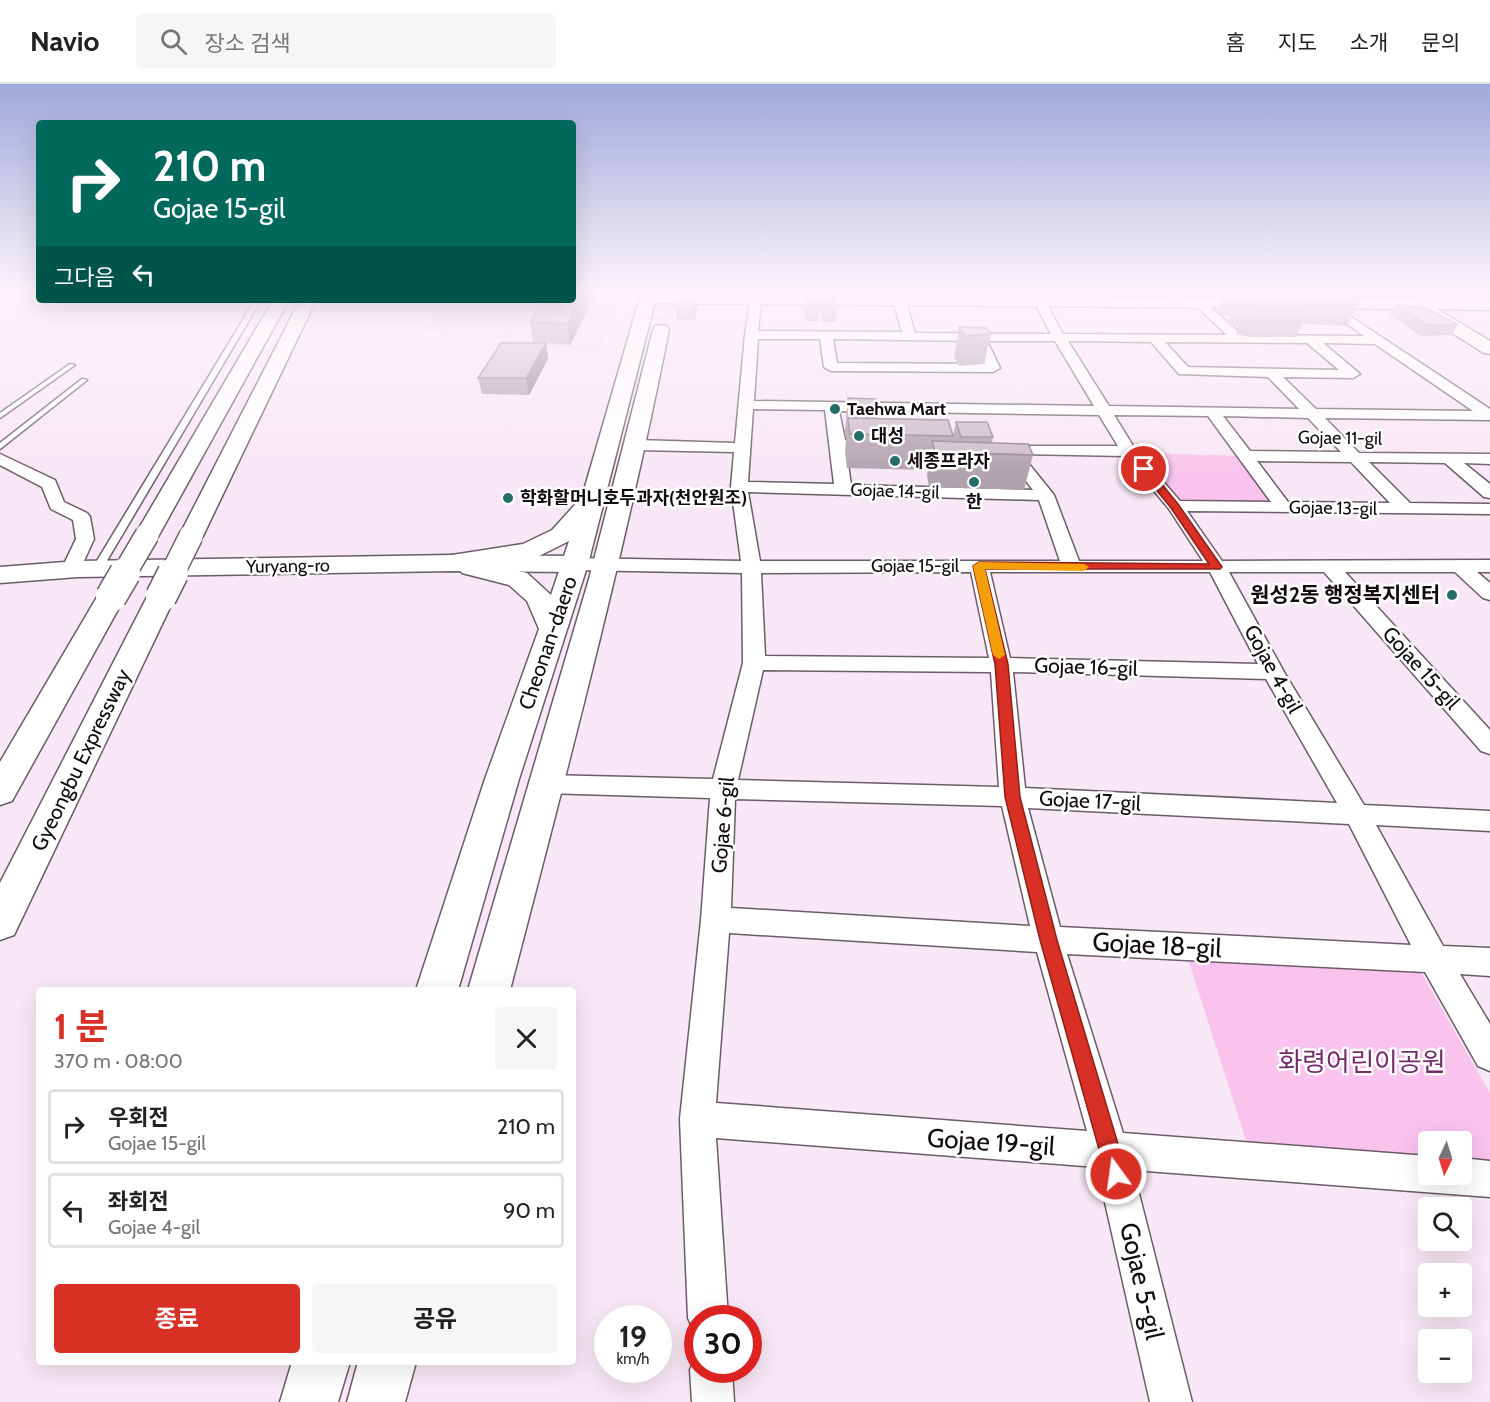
<!DOCTYPE html>
<html lang="ko">
<head>
<meta charset="utf-8">
<style>
  :root { --surface:#fff; --page:#f6f6f6; --text:#222; --muted:#767676; --line:#e0e0e0; --accent:#d93025 }
  body { margin:0; font-family:Cabin,"Noto Sans KR",sans-serif; background:var(--page); color:var(--text); height:100vh; display:flex; flex-direction:column; font-size:22px; white-space:nowrap }
  * { box-sizing:border-box; margin:0 }
  p { font-size:20px; color:var(--muted) }
  .icon { flex:none; width:33px; height:33px; fill:none; stroke:currentColor; stroke-width:2; stroke-linecap:round; stroke-linejoin:round }
  .map { position:relative; flex:1; overflow:hidden }
  .panel { position:absolute; left:36px; top:903px; width:540px; height:378px; display:flex; flex-direction:column; background:var(--surface); border-radius:6px; box-shadow:0 6px 24px #0002 }
  .panel>* { flex:none }
  .banner { position:absolute; left:36px; top:36px; width:540px; height:183px; border-radius:6px; box-shadow:0 6px 24px #0002; background:#00695c; color:#fff; overflow:hidden }
  .needle { width:39px; rotate:184deg }
  .fabs { position:absolute; left:1418px; top:1047px; display:grid; gap:12px }
  .fabs a { display:grid; place-items:center; width:54px; height:54px; border-radius:6px; background:var(--surface); box-shadow:0 6px 24px #0002; font-size:30px }
  .speed { position:absolute; left:594px; top:1221px; display:flex; gap:12px; font-size:30px; font-weight:700; text-align:center }
  .speed>* { display:grid; place-content:center; width:78px; height:78px; border-radius:50%; background:var(--surface); box-shadow:0 6px 24px #0002; line-height:1 }
  .speed small { font-size:15px; font-weight:400 }
  .speed .limit { border:9px solid #d22; background:#fff; color:#111 }
  .pin { position:absolute; display:grid; place-items:center; width:51px; height:51px; color:#fff; margin:-26px; border:3px solid #fff; border-radius:50%; box-shadow:0 2px 6px #0007 }
  .me { position:absolute; width:66px; margin:-33px; rotate:346deg; stroke-linejoin:round; filter:drop-shadow(0 0 4px #0008) }
  .turn { display:flex; align-items:center; gap:21px; height:126px; padding:0 18px; font-size:27px }
  .turn .icon { width:78px; height:78px; stroke-width:2.5 }
  .turn b { display:block; font-size:42px; line-height:51px }
  .then { display:flex; align-items:center; height:57px; padding:0 18px; background:#0003; gap:12px; font-size:22px }
  .round { display:grid; place-items:center; flex:none; width:63px; height:63px; border-radius:6px; background:var(--page) }
  .head { display:flex; align-items:center; justify-content:space-between; height:102px; padding:0 18px }
  h1 { font-size:36px; font-weight:700; line-height:45px; color:var(--accent) }
  .button { display:flex; gap:12px; margin-top:auto; padding:12px 18px }
  .button a { flex:1; height:69px; border-radius:6px; background:var(--accent); color:#fff; font-size:24px; font-weight:700; line-height:69px; text-align:center }
  .button a+a { background:var(--page); color:var(--text) }
  ul { padding:0; list-style:none }
  li { display:flex; align-items:center; gap:18px; height:75px; margin:0 12px 9px; padding:0 6px; border:3px solid var(--line); border-radius:6px }
  li div { flex:1 }
  li b { display:block; font-size:22px }
  li em { font-style:normal }
  header { display:flex; align-items:center; gap:36px; box-sizing:border-box; height:84px; padding:0 30px; background:var(--surface); border-bottom:2px solid var(--line) }
  header strong { font-size:28px }
  nav { display:flex; gap:33px; margin-inline-start:auto; font-size:21px }
  .search { width:420px; height:54px; background:var(--page); display:flex; align-items:center; gap:15px; box-sizing:border-box; padding:0 21px; border-radius:6px; color:var(--muted); font-size:22px }
  .map>svg:first-child { display:block }
</style>
</head>
<body>
<header>
<strong>Navio</strong>
<div class="search"><svg class="icon" aria-label="search" viewBox="0 0 24 24"><circle cx="10" cy="10" r="6"/><path d="M15 15l6 6"/></svg>장소 검색</div>
<nav><a>홈</a><a>지도</a><a>소개</a><a>문의</a></nav>
</header>
<div class="map">
<svg width="1490" height="1318" viewBox="0 0 1490 1318">
  <rect width="100%" height="100%" fill="#f8e7f4"/>
  <path fill="#f3dbed" d="M573,210H624L599,266L480,260L423,246L436,216H573Z"/>
  <path fill="#f9c3ed" d="M1143,369L1242,372L1274,416L1271,420L1182,418L1169,413Z
    M1188,875L1407,884L1422,890L1490,1009V1083L1461,1081V1058H1428V1079L1249,1066Z"/>
  <g fill="none" stroke-linecap="round" stroke-linejoin="round">
    <defs>
      <path id="lane" d="M255,216H261L102,485L97,488L94,487L92,485Z
        M70,280L75,281L0,334V329Z
        M82,295L87,296L0,365V359Z"/>
      <path id="street" d="M1030,210H1041L1063,250L1227,251L1194,220L1192,218L1198,215L1202,216L1242,251L1364,252L1317,219L1319,217H1327L1490,325V336L1325,334L1359,369L1490,370V380L1464,379L1490,400V414L1484,413L1445,379L1369,378L1410,419L1490,420V430L1187,427L1222,477L1490,476V488H1477L1490,499V516L1483,514L1455,488H1345L1490,646V670L1481,667L1324,488H1229L1284,588L1364,721L1490,727V747L1376,741L1443,862L1490,864V892L1460,890L1490,940V987L1478,982L1425,888L1067,870L1123,1049L1428,1072V1090H1461V1074L1490,1077V1113L1133,1086L1192,1318H1150L1097,1083L716,1054L728,1234H698V1250L694,1248L688,1234L680,1035L701,836L710,714L545,709L536,707L532,700L536,693L545,691L713,695L743,579L742,489L575,486L568,484L566,480L568,476L575,474L741,477L731,403L734,368L637,366L629,361L637,356L735,359L745,251L751,213H759L761,215L758,247L902,248L893,216L899,213L905,216L915,249L1051,250ZM758,255H820L824,283L831,287L993,288L1000,284L987,257H1055L1094,322L754,317ZM833,255L974,257L985,280L837,279ZM1068,257L1151,258L1179,290L1268,293L1299,325L1109,322ZM1165,258L1307,259L1339,286L1188,283ZM1323,259L1375,260L1473,327L1316,325L1283,293L1353,294L1360,290ZM753,325L825,326L834,400L748,398ZM839,327L1099,331L1118,362H994L992,365L994,368L1005,370L1033,406L851,401L846,366L878,367L886,362L878,357L845,356ZM1114,331L1208,332L1271,418L1180,417L1135,365ZM1223,332L1308,334L1341,368L1250,367ZM1021,370L1125,372L1169,425L1203,477H1079L1054,411ZM1257,377L1351,378L1390,419L1288,418ZM748,408L1039,416L1060,477H760ZM971,488L989,574L765,572L761,489ZM990,488H1210L1258,580L1010,574ZM763,586L991,588L999,703L738,696ZM1013,588L1266,595L1337,719L1025,704ZM735,715L1002,722L1030,842L731,824ZM1028,724L1349,740L1411,861L1060,843ZM729,849L1037,868L1087,1047L716,1019Z
        M1169,210H1181L1185,214L1183,216H1175Z
        M0,370L55,396L64,418L87,429L90,433L94,455L78,490H64L61,486L76,455L73,436L51,425L42,403L0,381Z
        M696,1271L698,1286H732L734,1318H692L690,1286Z"/>
      <path id="secondary" d="M647,210L1490,216V226L1437,225L1490,257V270L1484,269L1414,225L648,219L640,214Z
        M452,471L575,472L584,474L588,480L584,486L575,488L452,487L78,493L0,499V483L78,477Z"/>
      <path id="primary" d="M641,210H657L588,480L519,695L458,906H416L485,695L539,545L527,517L509,501L462,489L460,486L443,485L439,479L443,473L452,471L523,460L552,446L582,413ZM569,457L551,511L527,489L492,481L539,472Z
        M661,241L667,242L669,246C625,468 567,687 510,906H468L589,495L653,246L655,242Z
        M292,1278H350L338,1318H280Z
        M358,1278H416L405,1318H347Z"/>
      <path id="highway" d="M273,216H289L159,451L156,456L147,458L138,456L135,451Z
        M300,216H316L203,452L200,457L191,459L182,457L179,452Z
        M111,505L121,507L125,513L12,717L0,721V678L97,513L101,507Z
        M161,505L171,507L175,513L14,851L0,856V799L147,513L151,507Z"/>
    </defs>
    <use href="#lane" stroke="#6b5d68" stroke-width="3"/>
    <use href="#street" stroke="#6b5d68" stroke-width="3"/>
    <use href="#secondary" stroke="#6b5d68" stroke-width="3"/>
    <use href="#primary" stroke="#6b5d68" stroke-width="3"/>
    <use href="#highway" stroke="#6b5d68" stroke-width="3"/>
    <path stroke="#938790" stroke-width="2" stroke-dasharray="1 2" stroke-linecap="butt" d="M0,215L39,210"/>
    <use href="#lane" fill="#fff" fill-rule="evenodd"/>
    <use href="#street" fill="#fff" fill-rule="evenodd"/>
    <use href="#secondary" fill="#fff" fill-rule="evenodd"/>
    <use href="#primary" fill="#fff" fill-rule="evenodd"/>
    <use href="#highway" fill="#fff" fill-rule="evenodd"/>
    <defs>
      <path id="highway-bridge-far1" d="M124,490L147,451
        M172,490L191,452"/>
      <path id="highway-bridge" d="M111,513L125,489
        M161,513L173,489"/>
    </defs>
    <use href="#highway-bridge-far1" stroke="#6b5d68" stroke-width="26" stroke-linecap="butt"/>
    <use href="#highway-bridge" stroke="#6b5d68" stroke-width="33" stroke-linecap="butt"/>
    <path stroke="#938790" stroke-width="2" stroke-dasharray="1 2" stroke-linecap="butt" d="M627,233L675,234"/>
    <use href="#highway-bridge-far1" stroke="#fff" stroke-width="23"/>
    <use href="#highway-bridge" stroke="#fff" stroke-width="30"/>
  </g>
  <path fill="#b0a2ad" d="M573,210H595V211L570,261L546,259L548,275L529,311L482,310L478,294L543,259L533,258L530,238Z
    M804,210H838L836,238H822L820,225L819,237H806L803,225Z
    M1225,210H1288V211H1298L1299,210H1363L1347,242L1302,240L1296,253H1249L1236,250L1239,243H1232L1227,239L1230,232H1222L1218,228Z
    M697,215V225L695,236H677L676,226Z
    M1395,221L1458,241L1451,251L1421,252L1390,231Z
    M959,243L991,250L984,280L959,282L954,273Z
    M848,314L877,324L876,335L953,352L956,338L993,353L992,359L1033,371L1024,406L929,403L927,391L928,386L847,384L845,368L846,356L845,347Z"/>
  <path fill="#90848d" d="M583,210H595V211L570,261L567,240Z
    M697,215V225L695,236L694,226Z
    M546,259L548,275L529,311L526,294Z"/>
  <path fill="#cdbcc9" stroke="#90848d" stroke-width="1.5" d="M573,210H583L567,240L530,238L543,216H573Z
    M1239,210L1298,211L1303,215L1243,214Z
    M697,215L694,226H676L679,217Z
    M1248,220H1305L1310,224H1261Z
    M1395,221L1427,224L1458,241H1427Z
    M959,243L987,244L991,250L965,252Z
    M501,259H546L526,294H478Z
    M848,314L876,315L877,324L849,323Z
    M848,334L948,336L953,352L850,350Z
    M956,338H987L993,353H961Z
    M932,357L1028,360L1033,371L935,368Z"/>
  <linearGradient id="sky" x2="0" y2="1"><stop stop-color="#a0a8db"/><stop offset="0.53" stop-color="#fcf4fa"/><stop offset="1" stop-color="#fcf4fa" stop-opacity="0"/></linearGradient>
  <rect width="1490" height="394" fill="url(#sky)"/>
  <path fill="#d93025" stroke="#8d1f18" stroke-width="1.5" d="M1141,383H1148L1178,420L1222,483L1220,485H985L1008,580L1020,713L1057,856L1127,1090L1124,1098L1116,1101L1109,1098L1106,1090L1040,856L1005,713L995,580L973,482L979,478L1209,480L1171,424L1141,387Z"/>
  <path fill="#f59e0b" d="M979,478L1084,480L1089,483L1084,487L985,485L1005,571L999,575L993,571L973,482Z"/>
  <g fill="#266e65" stroke="#fff" stroke-width="2">
    <circle cx="835" cy="325" r="6"/>
    <circle cx="859" cy="352" r="6"/>
    <circle cx="895" cy="377" r="6"/>
    <circle cx="974" cy="398" r="6"/>
    <circle cx="508" cy="414" r="6"/>
    <circle cx="1452" cy="511" r="6"/>
  </g>
  <g text-anchor="middle" stroke-width="5" stroke-linejoin="round" paint-order="stroke">
    <g font-size="18" font-weight="bold" fill="#110b10" stroke="#fff" text-anchor="start">
      <text x="847" y="331">Taehwa Mart</text>
      <text x="871" y="358">대성</text>
      <text x="907" y="383">세종프라자</text>
      <text x="520" y="420">학화할머니호두과자(천안원조)</text>
      <text x="974" y="424" text-anchor="middle">한</text>
    </g>
    <g font-size="18" fill="#110b10" stroke="#fff">
      <text transform="translate(1340 354) rotate(1)" y="6">Gojae 11-gil</text>
      <text transform="translate(895 407) rotate(2)" y="6">Gojae 14-gil</text>
      <text transform="translate(1333 424) rotate(1)" y="6">Gojae 13-gil</text>
      <text transform="translate(288 482) rotate(-1)" y="6">Yuryang-ro</text>
      <text x="915" y="488">Gojae 15-gil</text>
    </g>
    <g font-size="21" font-weight="bold" fill="#110b10" stroke="#fff" text-anchor="end">
      <text x="1440" y="518">원성2동 행정복지센터</text>
    </g>
    <g font-size="21" fill="#110b10" stroke="#fff">
      <text transform="translate(548 559) rotate(-71)" y="7">Cheonan-daero</text>
      <text transform="translate(1086 583) rotate(2)" y="7">Gojae 16-gil</text>
      <text transform="translate(1421 584) rotate(48)" y="7">Gojae 15-gil</text>
      <text transform="translate(1273 585) rotate(61)" y="7">Gojae 4-gil</text>
      <text transform="translate(81 676) rotate(-64)" y="7">Gyeongbu Expressway</text>
      <text transform="translate(1090 717) rotate(3)" y="7">Gojae 17-gil</text>
      <text transform="translate(723 741) rotate(-85)" y="7">Gojae 6-gil</text>
    </g>
    <g font-size="26" fill="#110b10" stroke="#fff">
      <text transform="translate(1157 861) rotate(3)" y="9">Gojae 18-gil</text>
      <text transform="translate(991 1058) rotate(4)" y="9">Gojae 19-gil</text>
      <text transform="translate(1142 1197) rotate(77)" y="9">Gojae 5-gil</text>
    </g>
    <g font-size="26" fill="#742c69" stroke="#fff">
      <text x="1362" y="987">화령어린이공원</text>
    </g>
  </g>
</svg>
<div class="fabs">
<a><svg class="needle" viewBox="-14 -14 28 28"><path d="M0-13l5 13h-10z" fill="#e53935"/><path d="M0 13l5-13h-10z" fill="#767676"/></svg></a>
<a><svg class="icon" aria-label="search" viewBox="0 0 24 24"><circle cx="10" cy="10" r="6"/><path d="M15 15l6 6"/></svg></a>
<a>+</a>
<a>−</a>
</div>
<div class="speed"><div>19<small>km/h</small></div><div class="limit">30</div></div>
<div class="pin" style="left:1144px;top:385px;background:#d93025"><svg class="icon" aria-label="arrive" viewBox="0 0 24 24"><path d="M6 21V4h12l-3 4 3 4H6"/></svg></div>
<svg class="me" style="left:1116px;top:1090px" viewBox="-20 -20 40 40"><circle r="17" fill="#d93025" stroke="#fff" stroke-width="3"/><path d="M0-11L8 9 0 5-8 9z" fill="#fff"/></svg>
<div class="banner">
<div class="turn"><svg class="icon" aria-label="right" viewBox="0 0 24 24"><path d="M7 20v-9h11M14 6l5 5-5 5"/></svg><div><b>210 m</b>Gojae 15-gil</div></div>
<div class="then">그다음<svg class="icon" aria-label="left" viewBox="0 0 24 24"><path d="M17 20v-9H6M10 6l-5 5 5 5"/></svg></div>
</div>
<section class="panel">
<div class="head"><div><h1>1 분</h1><p>370 m · 08:00</p></div><a class="round"><svg class="icon" aria-label="close" viewBox="0 0 24 24"><path d="M6 6l12 12M18 6L6 18"/></svg></a></div>
<ul>
<li><svg class="icon" aria-label="right" viewBox="0 0 24 24"><path d="M7 20v-9h11M14 6l5 5-5 5"/></svg><div><b>우회전</b><p>Gojae 15-gil</p></div><em>210 m</em></li>
<li><svg class="icon" aria-label="left" viewBox="0 0 24 24"><path d="M17 20v-9H6M10 6l-5 5 5 5"/></svg><div><b>좌회전</b><p>Gojae 4-gil</p></div><em>90 m</em></li>
</ul>
<div class="button"><a>종료</a><a>공유</a></div>
</section>
</div>
</body>
</html>
